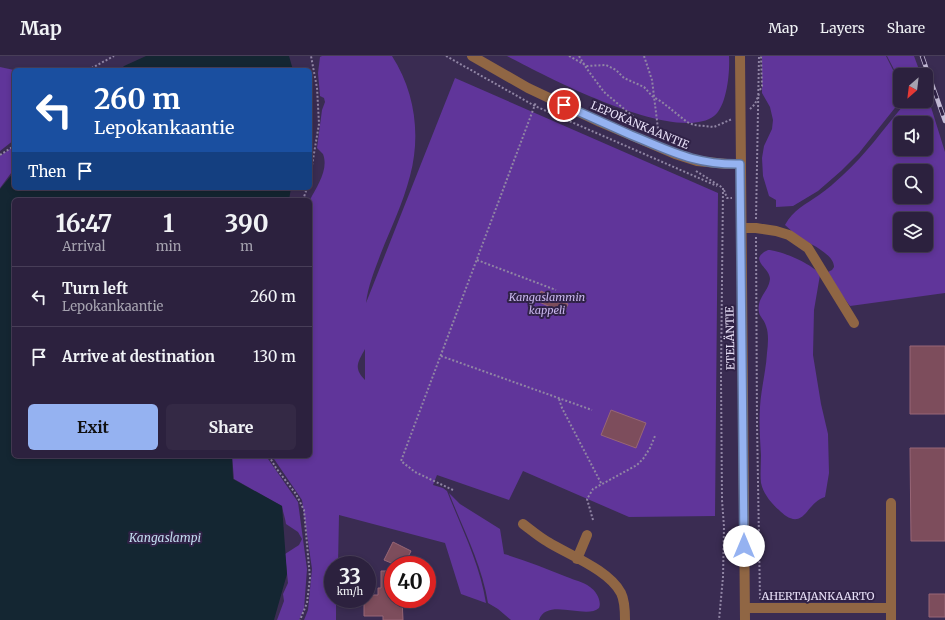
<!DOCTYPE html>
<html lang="en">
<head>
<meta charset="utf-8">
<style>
  :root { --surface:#2c213e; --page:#342945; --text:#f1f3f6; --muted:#a6a3b0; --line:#483e58; --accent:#95b2f1 }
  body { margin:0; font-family:Merriweather,serif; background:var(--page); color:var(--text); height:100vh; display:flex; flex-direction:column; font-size:15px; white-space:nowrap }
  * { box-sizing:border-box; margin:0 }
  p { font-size:13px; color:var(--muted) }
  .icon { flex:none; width:22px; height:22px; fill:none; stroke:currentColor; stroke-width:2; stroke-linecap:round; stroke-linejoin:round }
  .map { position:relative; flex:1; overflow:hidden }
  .drawer { position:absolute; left:12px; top:142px; width:300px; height:260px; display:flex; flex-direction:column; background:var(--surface); border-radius:6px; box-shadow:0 2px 6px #0003,0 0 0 1px var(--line) }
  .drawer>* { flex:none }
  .banner { position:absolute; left:12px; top:12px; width:300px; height:122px; border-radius:6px; box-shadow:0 2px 6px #0003,0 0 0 1px var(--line); background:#1a4fa0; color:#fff; overflow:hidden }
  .needle { width:26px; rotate:208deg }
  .buttons { position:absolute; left:893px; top:12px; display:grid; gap:8px }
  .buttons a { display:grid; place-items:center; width:40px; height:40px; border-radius:6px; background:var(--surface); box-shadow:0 2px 6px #0003,0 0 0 1px var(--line); font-size:20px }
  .speed { position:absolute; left:324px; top:500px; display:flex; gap:8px; font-size:20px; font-weight:700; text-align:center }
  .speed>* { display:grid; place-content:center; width:52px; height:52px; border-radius:50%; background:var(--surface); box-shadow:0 2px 6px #0003,0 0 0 1px var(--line); line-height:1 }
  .speed small { font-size:10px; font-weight:400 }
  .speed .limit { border:6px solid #d22; background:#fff; color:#111 }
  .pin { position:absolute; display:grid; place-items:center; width:34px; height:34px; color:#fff; margin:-17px; border:2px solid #fff; border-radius:50%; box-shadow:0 1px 4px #0007 }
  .me { position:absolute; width:44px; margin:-22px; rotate:0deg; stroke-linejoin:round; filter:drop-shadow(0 0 3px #0008) }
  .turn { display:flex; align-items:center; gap:14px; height:84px; padding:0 16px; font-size:18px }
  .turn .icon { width:52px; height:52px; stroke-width:2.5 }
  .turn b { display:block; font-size:28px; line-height:34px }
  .then { display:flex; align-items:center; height:38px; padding:0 16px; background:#0003; gap:8px; font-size:15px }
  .eta { display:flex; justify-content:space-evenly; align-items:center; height:68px; text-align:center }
  .eta b { font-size:24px; font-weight:700; line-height:28px }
  .button { display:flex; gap:8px; margin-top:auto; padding:8px 16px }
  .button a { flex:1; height:46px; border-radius:6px; background:var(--accent); color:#111; font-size:16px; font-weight:700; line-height:46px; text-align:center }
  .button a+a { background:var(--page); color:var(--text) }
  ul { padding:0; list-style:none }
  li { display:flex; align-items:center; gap:12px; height:60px; padding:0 16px; border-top:1px solid var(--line) }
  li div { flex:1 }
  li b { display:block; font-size:15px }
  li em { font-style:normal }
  header { display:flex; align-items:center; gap:24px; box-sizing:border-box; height:56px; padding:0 20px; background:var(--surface); border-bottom:1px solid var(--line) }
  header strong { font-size:19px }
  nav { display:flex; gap:22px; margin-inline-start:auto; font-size:14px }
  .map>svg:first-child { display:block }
</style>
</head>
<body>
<header>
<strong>Map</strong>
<nav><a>Map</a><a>Layers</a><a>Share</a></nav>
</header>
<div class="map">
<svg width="945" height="564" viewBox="0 0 945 564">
  <rect width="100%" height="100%" fill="#3a2c52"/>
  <path fill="#60359a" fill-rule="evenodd" d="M322,0H392C415,36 421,79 410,120C403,147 391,172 381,197C375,213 368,230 366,247L455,22L718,137L715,460L629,461L523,415L509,444L437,419L433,429L443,432L447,435C461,471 480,508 486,547L461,538L445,487L339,459L338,509H333V543H336V564H304L308,554L312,513L302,444L272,400H310V144C317,130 329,114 323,98L317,92L322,54L325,46L324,42L320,40L318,17L320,1ZM365,293V324C353,312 358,306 365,293Z
    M507,0H729C730,16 727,50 714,60C675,89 545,20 507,0Z
    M762,0H886L900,28V45H902L898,48L859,97L841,115L818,135L793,150L776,151V144L769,140L763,120L762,102L764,90L772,73L773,64L770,51L762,37Z
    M887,0H914L921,19H900V25Z
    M0,11L14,14V84L0,95Z
    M926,35L945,96V237L850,250L839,235L828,216L832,214L834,211C834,197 807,187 796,179C792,176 789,172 785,169C793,154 806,148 819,139C828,133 835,126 843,119C865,99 883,74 902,51L910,45H926ZM900,67H926V93H900ZM900,115H926V141H900ZM900,163H926V189H900Z
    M14,90V113L0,132V100Z
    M768,194C780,194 815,209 820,219L814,254L813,299L821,348L828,378L829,417L825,441C811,445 807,461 797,463C790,464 784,459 779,454C771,447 763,437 761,427C760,418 761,408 761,399C760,383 759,367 760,351C761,333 766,315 767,297C768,288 769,278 766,270C763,260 757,261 759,248C761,239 769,233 770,223C770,211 747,204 768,194Z
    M232,400H266L298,446L307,513L304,553L299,564H277L284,545L283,538L288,527L285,498L299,489L302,483L298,476L286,468C285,461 283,457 282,450L234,423Z
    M449,437L460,448L500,473L504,498C526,504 546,513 567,521C574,524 584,526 590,531C596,535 602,545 599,552C586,564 547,541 539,564H511L498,553L488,547C482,509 463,473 449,437Z"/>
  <path fill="#142632" d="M146,0H289L293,14H120L124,10Z
    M14,116V132H291L289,144H14V400H232L233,423L282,450L287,518L274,564H0V133Z"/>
  <path fill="#7d4d5c" stroke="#986676" d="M541,235L568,248L564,257L537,245Z
    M910,290H945V358H910Z
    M611,354L646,367L636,392L601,379Z
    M910,392H945V485H911Z
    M393,486L411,495L404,509H396L384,504Z
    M381,515H393V543H402L403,564H383V560H364V543H367V539H378V532H381Z
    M929,538H945V561H929Z"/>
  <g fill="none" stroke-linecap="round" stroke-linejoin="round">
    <path stroke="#9085a4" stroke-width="2" stroke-dasharray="2 2" stroke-linecap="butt" d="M446,0L535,50L717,130
      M569,0L587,10L606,9L616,14L624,22L644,31L652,40L662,46L687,66L694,69L714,71L732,63
      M579,0L587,13L604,36L636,63L634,70
      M644,0L652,24L659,81
      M88,14L114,0
      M760,34L762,30L761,0
      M750,53L755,48L759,38
      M0,99L14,90
      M696,115L723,132L721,321L722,444L724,471L723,521L719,564
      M310,121L319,68L317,32L311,0
      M724,134L727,142H732
      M303,144L307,132
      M756,163L759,0
      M756,181L757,368L760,543
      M477,204L556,234
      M441,300L592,354
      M559,343L562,352L601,427
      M269,400L276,412L296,438L304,454L310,522L307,547L300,564
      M453,434L415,416L401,405L536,46
      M593,464L587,443L593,433L637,409L643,403L650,392L655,380"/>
    <path stroke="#906644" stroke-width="10" d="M472,0L528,32L600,66L675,98L697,105L727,108H740
      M741,172H756L776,175L789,179L808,192L854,267
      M891,447V564
      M523,468C531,474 539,481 548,486C569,499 609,514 621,537C625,545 625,555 625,564
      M577,503L587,479
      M745,552H891"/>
    <path stroke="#906644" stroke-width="10" d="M740,0L745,564"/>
    <defs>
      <path id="rail" d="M922,0L945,65"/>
    </defs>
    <use href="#rail" stroke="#c3bad5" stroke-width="4.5"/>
    <use href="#rail" stroke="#302247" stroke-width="3" stroke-dasharray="9" stroke-linecap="butt"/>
  </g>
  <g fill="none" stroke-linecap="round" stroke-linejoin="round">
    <defs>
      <path id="route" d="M564,49C586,59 609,69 631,79C671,95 695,109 740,108L744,490"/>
    </defs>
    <use href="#route" stroke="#61749d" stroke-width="10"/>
    <use href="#route" stroke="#95b2f1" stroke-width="7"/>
  </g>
  <g text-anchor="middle" stroke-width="4" stroke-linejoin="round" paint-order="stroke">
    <g font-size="11" fill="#e7dff7" stroke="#302247">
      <text transform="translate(640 69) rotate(23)" y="4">LEPOKANKAANTIE</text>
      <text transform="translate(730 282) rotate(-91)" y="4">ETELÄNTIE</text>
      <text x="818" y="544">AHERTAJANKAARTO</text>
    </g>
    <g font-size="11" font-style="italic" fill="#c9b7ed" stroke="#302247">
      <text x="547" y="245">Kangaslammin<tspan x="547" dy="13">kappeli</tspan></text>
    </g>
    <g font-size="12" font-style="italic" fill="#c0daed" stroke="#302247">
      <text x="165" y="486">Kangaslampi</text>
    </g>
  </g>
</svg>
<div class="buttons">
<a><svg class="needle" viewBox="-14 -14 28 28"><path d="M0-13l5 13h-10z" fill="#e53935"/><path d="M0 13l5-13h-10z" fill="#a6a3b0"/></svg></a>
<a><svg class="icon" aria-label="sound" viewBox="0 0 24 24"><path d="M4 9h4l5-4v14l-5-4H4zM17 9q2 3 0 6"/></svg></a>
<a><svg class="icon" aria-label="search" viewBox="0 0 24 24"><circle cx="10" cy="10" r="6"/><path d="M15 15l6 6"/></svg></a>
<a><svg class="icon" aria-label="layers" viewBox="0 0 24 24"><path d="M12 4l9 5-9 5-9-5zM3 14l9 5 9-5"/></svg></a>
</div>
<div class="speed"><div>33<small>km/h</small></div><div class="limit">40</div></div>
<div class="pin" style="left:564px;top:49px;background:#d93025"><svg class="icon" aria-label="arrive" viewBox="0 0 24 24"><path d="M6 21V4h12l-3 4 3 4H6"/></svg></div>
<svg class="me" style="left:744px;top:490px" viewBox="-20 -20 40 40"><circle r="19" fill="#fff"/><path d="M0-13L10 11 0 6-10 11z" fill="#95b2f1"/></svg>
<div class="banner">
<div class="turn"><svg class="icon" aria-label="left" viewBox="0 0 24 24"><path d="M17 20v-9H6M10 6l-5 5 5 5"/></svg><div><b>260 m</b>Lepokankaantie</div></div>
<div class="then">Then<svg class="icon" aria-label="arrive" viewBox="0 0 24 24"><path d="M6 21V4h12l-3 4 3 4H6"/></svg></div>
</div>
<section class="drawer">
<div class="eta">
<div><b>16:47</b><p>Arrival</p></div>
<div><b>1</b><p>min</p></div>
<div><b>390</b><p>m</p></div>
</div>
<ul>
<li><svg class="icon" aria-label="left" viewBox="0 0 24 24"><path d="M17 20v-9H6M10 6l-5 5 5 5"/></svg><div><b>Turn left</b><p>Lepokankaantie</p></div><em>260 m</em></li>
<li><svg class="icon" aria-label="arrive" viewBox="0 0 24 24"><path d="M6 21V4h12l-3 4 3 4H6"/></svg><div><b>Arrive at destination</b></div><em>130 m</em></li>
</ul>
<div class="button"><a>Exit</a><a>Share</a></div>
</section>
</div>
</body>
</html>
